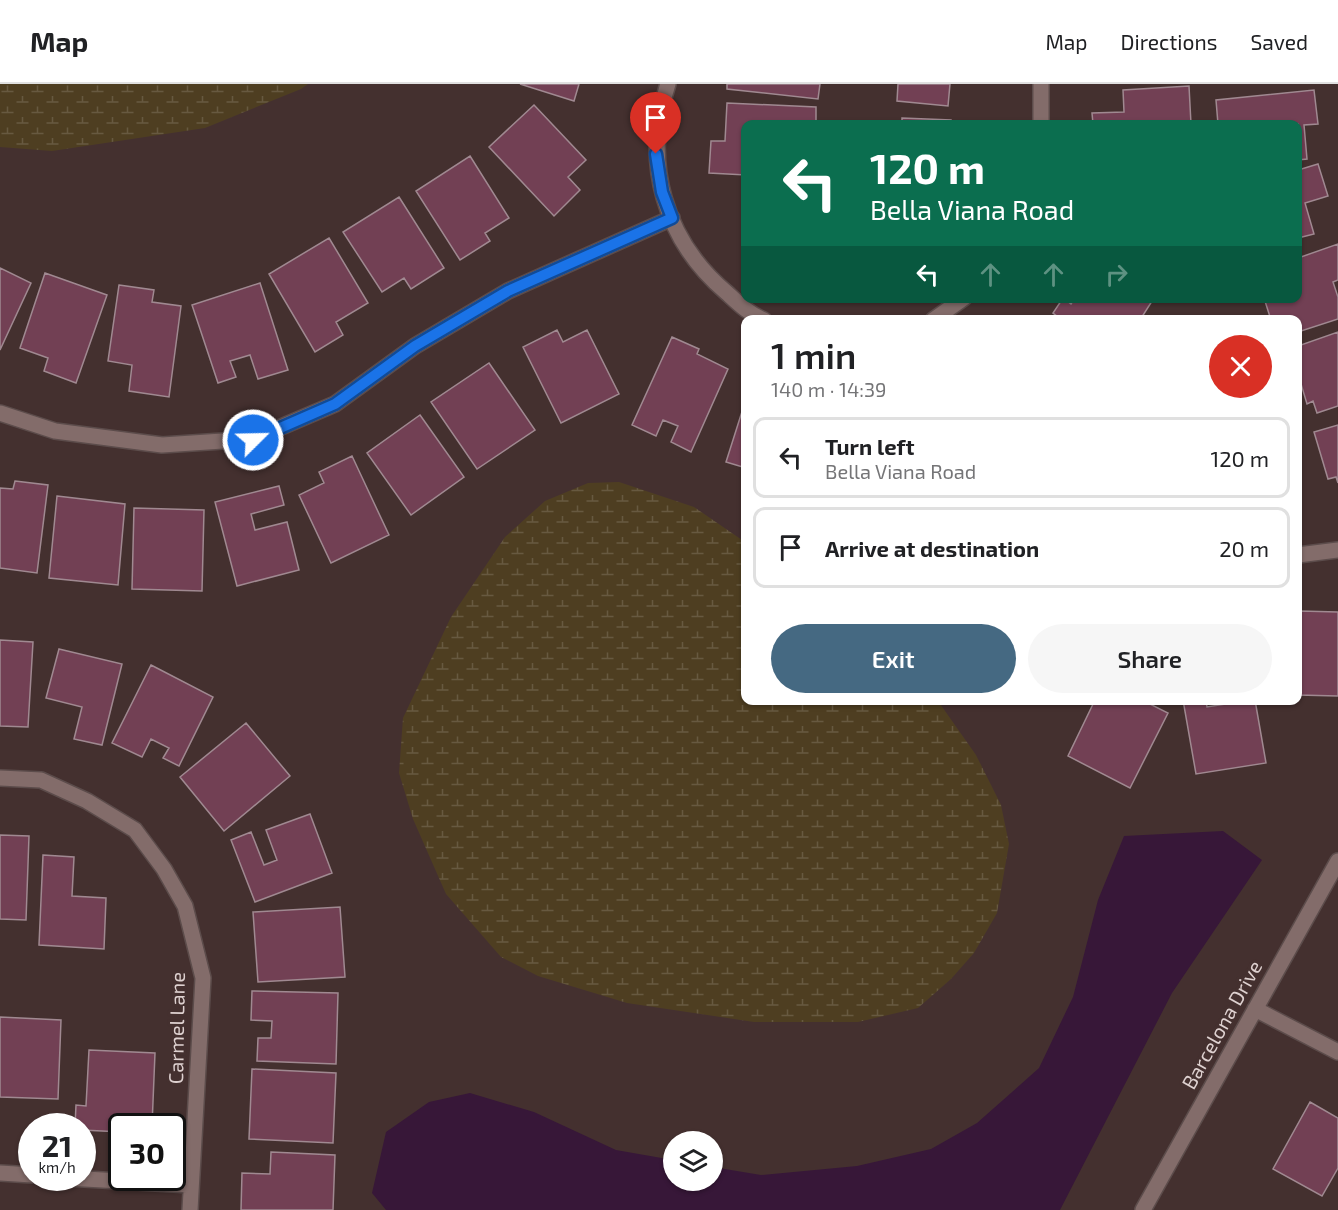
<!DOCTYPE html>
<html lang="en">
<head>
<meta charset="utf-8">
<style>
  :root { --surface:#fff; --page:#f6f6f6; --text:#202124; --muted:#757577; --line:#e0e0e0; --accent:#456982 }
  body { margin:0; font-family:"Exo 2",sans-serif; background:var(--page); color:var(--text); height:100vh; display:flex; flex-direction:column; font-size:22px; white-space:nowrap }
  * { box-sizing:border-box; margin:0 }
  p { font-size:20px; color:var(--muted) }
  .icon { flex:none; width:33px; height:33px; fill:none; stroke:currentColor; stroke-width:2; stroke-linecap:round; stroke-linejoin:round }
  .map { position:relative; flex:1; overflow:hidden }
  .details { position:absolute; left:741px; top:231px; width:561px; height:390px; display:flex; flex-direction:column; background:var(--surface); border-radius:12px; box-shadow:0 2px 4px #0004 }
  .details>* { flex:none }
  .banner { position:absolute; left:741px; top:36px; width:561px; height:183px; border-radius:12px; box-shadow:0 2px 4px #0004; background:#0b6e4f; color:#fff; overflow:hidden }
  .fabs { position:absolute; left:663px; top:1047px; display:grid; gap:12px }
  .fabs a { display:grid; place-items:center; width:60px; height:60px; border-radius:50%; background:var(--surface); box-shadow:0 2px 4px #0004; font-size:30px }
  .speed { position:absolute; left:18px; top:1029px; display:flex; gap:12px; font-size:30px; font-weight:700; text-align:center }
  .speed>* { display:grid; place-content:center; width:78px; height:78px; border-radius:50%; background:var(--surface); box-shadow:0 2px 4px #0004; line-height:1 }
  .speed small { font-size:15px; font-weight:400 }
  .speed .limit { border:3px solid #111; border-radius:9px; background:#fff; color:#111 }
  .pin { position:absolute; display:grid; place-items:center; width:51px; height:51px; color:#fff; margin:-62px -26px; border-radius:50% 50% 50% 0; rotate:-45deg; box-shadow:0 0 6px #0007 }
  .pin .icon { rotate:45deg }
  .me { position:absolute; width:66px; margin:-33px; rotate:67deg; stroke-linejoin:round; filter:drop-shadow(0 0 4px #0008) }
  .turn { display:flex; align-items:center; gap:21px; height:126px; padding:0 30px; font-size:27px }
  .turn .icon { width:78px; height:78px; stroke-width:2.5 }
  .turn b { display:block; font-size:42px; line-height:51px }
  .lanes { display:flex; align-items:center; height:57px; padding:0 30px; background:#0003; justify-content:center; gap:30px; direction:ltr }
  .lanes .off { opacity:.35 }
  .round { display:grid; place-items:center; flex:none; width:63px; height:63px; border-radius:32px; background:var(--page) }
  .overview { display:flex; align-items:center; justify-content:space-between; height:102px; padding:0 30px }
  h1 { font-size:36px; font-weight:600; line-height:45px }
  .action { display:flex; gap:12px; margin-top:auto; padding:12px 30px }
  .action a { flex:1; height:69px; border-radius:36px; background:var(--accent); color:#fff; font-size:24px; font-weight:600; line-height:69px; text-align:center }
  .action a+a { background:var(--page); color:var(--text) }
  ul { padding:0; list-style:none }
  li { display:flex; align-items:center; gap:18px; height:81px; margin:0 12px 9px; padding:0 18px; border:3px solid var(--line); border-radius:12px }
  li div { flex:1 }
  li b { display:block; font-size:22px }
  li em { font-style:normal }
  header { display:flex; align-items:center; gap:36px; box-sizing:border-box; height:84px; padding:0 30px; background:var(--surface); border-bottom:2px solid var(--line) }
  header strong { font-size:28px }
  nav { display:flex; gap:33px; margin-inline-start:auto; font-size:21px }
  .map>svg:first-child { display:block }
</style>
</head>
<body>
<header>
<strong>Map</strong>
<nav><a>Map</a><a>Directions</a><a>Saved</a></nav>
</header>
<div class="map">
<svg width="1338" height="1126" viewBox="0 0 1338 1126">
  <defs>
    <pattern id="wetland-marsh" width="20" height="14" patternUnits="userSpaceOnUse" patternTransform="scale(1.5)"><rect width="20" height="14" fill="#4e3e21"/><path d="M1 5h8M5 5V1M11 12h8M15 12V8" fill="none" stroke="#675940"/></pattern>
  </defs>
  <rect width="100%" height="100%" fill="#44302f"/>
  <path fill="url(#wetland-marsh)" d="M0,0H308L301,5L205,44L52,67L0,63Z
    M619,398L694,423L745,458L746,616L938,617L976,671L1001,721L1009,760L997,829L974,869L951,895L918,924L858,938H754L627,919L538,892L501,873L446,810L413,735L399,689L403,634L451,533L505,453L545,417L588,399Z"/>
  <path fill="#371738" d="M1223,747L1262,776L1172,909L1060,1126H386L372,1109L386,1048L429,1018L470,1009L534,1028L616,1066L673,1076L674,1096H712L713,1083L761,1091L857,1082L931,1065L977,1039L1039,984L1073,913L1098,816L1124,752Z"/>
  <path fill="#724054" stroke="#a08991" stroke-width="1.5" d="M520,0H579L574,17Z
    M727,0H820L818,15L727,5Z
    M898,0H950L948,22L897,17Z
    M1189,2L1191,40H1093L1092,29L1124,28L1123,6Z
    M1314,6L1318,40L1304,41L1307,75L1298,76V40H1218L1216,16Z
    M727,19L816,23V40H746V91L709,89L711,57H725Z
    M534,21L586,76L568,93L580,106L554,132L489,63Z
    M902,34L951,36V40H902Z
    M470,72L509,134L485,149L490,157L460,176L416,107Z
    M1318,80L1328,112L1305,119L1314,150L1298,154V86Z
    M399,113L444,184L411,205L404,194L382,208L343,148Z
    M329,154L368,219L336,238L343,251L315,268L269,190Z
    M1338,160V196L1333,198L1338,213V235L1298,248V236H1271L1264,214H1298V174Z
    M0,184L31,199L0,266Z
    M45,189L107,211L76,299L44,287L48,274L20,264Z
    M260,199L288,286L258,295L250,271L230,277L236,293L218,299L192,221Z
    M119,201L154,206L152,218L181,222L169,313L129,307L132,281L108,277Z
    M1063,214L1071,220L1075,214H1154L1140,236H1062L1053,229Z
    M557,246L563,258L587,246L619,310L561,339L523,263Z
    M1338,248V322L1317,329L1313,317L1307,320L1298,290V262Z
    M672,253L699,265L697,270L728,285L691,368L671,358L678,342L663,336L656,352L632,341Z
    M489,279L535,346L477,385L431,318Z
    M746,315V384L726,378Z
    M420,331L464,393L411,431L367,369Z
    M1338,341V399L1336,393L1328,395L1314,348Z
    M352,372L389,451L331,479L299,411L324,399L319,388Z
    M15,397L48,401L37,489L0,484V404L13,405Z
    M279,402L284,421L251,430L255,446L287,438L299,486L237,502L215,418Z
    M57,412L125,420L118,501L49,494Z
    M134,424L204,426L202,507L132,505Z
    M1300,527L1338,528V612L1298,611Z
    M0,556L33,558L28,643L0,642Z
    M59,565L122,580L102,661L74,655L82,623L46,614Z
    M151,581L213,613L179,682L163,674L169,664L151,655L142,673L112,659Z
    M1095,616H1142L1168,629L1130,704L1068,672Z
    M1183,616H1206L1207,623L1225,620V616H1255L1266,679L1196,690Z
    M246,639L290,692L224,747L180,693Z
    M310,730L332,789L255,818L231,756L251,748L264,781L277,776L266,746Z
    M0,751L29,752L26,836L0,835Z
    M43,771L74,773L72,812L106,814L104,865L39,861Z
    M340,823L345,893L258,898L253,828Z
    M252,907L338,909L336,980L257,977L258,954H271L272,937L251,936Z
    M0,933L61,936L58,1015L0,1013Z
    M89,966L155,969L152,1042H122V1048L82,1046V1042H75L76,1021L86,1022Z
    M252,985L336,989L333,1059L249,1055Z
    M1310,1018L1338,1034V1084L1322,1112L1273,1085Z
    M271,1068L335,1071L333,1126H241L242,1089L270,1090Z"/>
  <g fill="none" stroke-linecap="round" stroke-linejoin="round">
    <defs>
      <path id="minor" d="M668,0C642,78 664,156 727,209C738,219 749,230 764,236
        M1041,40V0
        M933,236L964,214
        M0,329L55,347L162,361L253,355L335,320L415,262L508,207L672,134
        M1298,471L1338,466
        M0,694L41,696L87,717L135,746L164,785L185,822L203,894L190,1126
        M1255,925L1338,968
        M0,1089L32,1091
        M67,1094L191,1101
        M1143,1126L1338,777"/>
    </defs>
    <use href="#minor" stroke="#5c4c4b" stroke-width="18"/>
    <use href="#minor" stroke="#836c6a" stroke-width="15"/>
  </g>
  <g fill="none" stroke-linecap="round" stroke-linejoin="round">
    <defs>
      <path id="route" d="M253,356L335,320L415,262L508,207L672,134L662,108L656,70"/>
    </defs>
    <use href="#route" stroke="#114b97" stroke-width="15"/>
    <use href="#route" stroke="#1a73e8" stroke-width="10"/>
  </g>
  <g text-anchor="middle" stroke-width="6" stroke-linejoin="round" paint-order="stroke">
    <g font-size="20" fill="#ded1d0" stroke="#44302f">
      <text transform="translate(1222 941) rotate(-61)" y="7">Barcelona Drive</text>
      <text transform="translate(177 944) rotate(-89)" y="7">Carmel Lane</text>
    </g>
  </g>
</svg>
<div class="fabs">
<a><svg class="icon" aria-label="layers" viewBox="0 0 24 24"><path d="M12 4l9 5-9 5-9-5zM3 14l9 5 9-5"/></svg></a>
</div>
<div class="speed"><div>21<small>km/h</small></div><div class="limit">30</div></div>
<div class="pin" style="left:656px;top:70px;background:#d93025"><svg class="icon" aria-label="arrive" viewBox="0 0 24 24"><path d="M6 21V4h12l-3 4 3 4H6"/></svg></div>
<svg class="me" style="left:253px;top:356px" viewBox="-20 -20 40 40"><circle r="17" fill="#1a73e8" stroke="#fff" stroke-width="3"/><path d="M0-11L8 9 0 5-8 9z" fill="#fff"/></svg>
<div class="banner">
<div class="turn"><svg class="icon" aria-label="left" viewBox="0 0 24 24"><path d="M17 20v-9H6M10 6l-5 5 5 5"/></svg><div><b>120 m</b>Bella Viana Road</div></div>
<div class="lanes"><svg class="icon" aria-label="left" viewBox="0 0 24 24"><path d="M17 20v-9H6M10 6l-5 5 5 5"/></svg><svg class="icon off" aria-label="ahead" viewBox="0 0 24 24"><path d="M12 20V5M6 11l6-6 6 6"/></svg><svg class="icon off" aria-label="ahead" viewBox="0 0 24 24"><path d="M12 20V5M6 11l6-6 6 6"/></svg><svg class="icon off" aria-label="right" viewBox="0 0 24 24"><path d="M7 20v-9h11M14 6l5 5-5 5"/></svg></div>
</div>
<section class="details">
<div class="overview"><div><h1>1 min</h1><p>140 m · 14:39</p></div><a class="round" style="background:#d93025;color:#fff"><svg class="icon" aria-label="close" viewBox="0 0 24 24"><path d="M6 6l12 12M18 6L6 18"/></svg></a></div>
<ul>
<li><svg class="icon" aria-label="left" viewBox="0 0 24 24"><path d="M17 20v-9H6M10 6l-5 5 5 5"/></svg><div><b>Turn left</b><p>Bella Viana Road</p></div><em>120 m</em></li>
<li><svg class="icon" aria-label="arrive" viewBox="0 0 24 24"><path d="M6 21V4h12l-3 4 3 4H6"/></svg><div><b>Arrive at destination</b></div><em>20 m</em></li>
</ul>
<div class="action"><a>Exit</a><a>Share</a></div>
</section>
</div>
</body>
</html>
